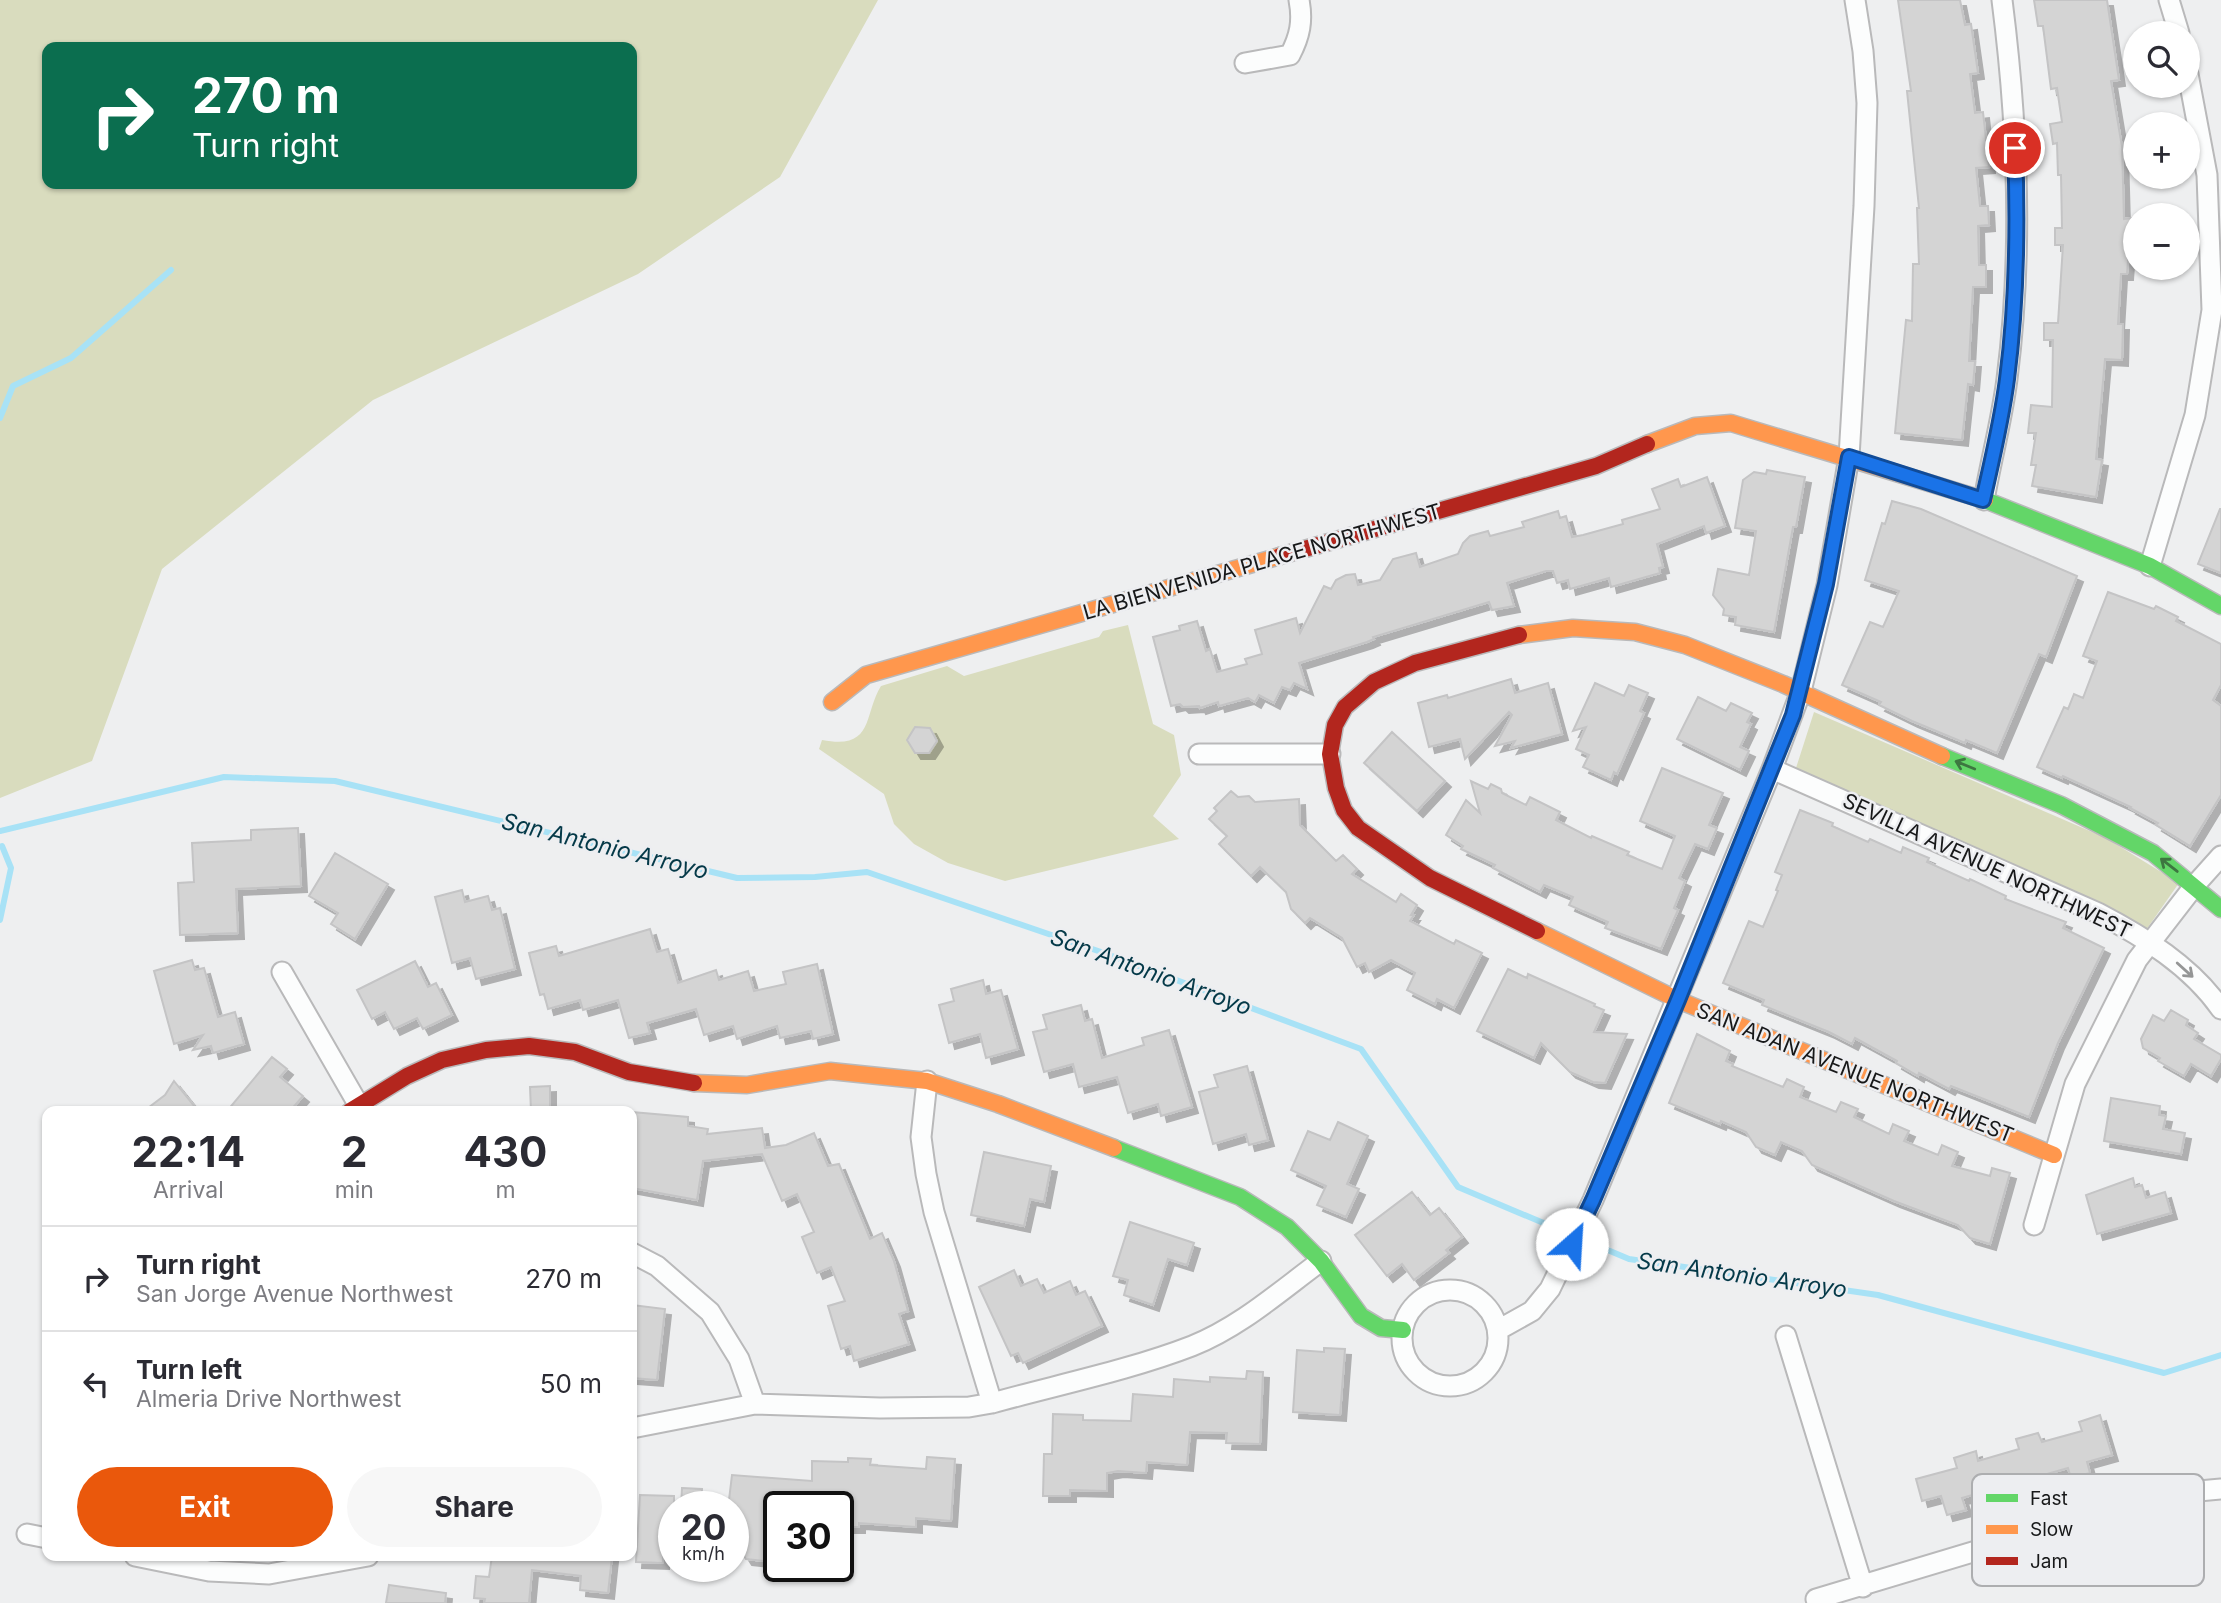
<!DOCTYPE html>
<html lang="en">
<head>
<meta charset="utf-8">
<style>
  :root { --surface:#fff; --page:#f7f7f7; --text:#2b2b33; --muted:#7c7c81; --line:#e1e1e2; --accent:#ea580c }
  body { margin:0; font-family:Inter,sans-serif; background:var(--page); color:var(--text); height:100vh; display:flex; flex-direction:column; font-size:26px; white-space:nowrap }
  * { box-sizing:border-box; margin:0 }
  p { font-size:23px; color:var(--muted) }
  .icon { flex:none; width:38px; height:38px; fill:none; stroke:currentColor; stroke-width:2; stroke-linecap:round; stroke-linejoin:round }
  .map { position:relative; flex:1; overflow:hidden }
  .side { position:absolute; left:42px; top:1106px; width:595px; height:455px; display:flex; flex-direction:column; background:var(--surface); border-radius:14px; box-shadow:0 2px 5px #0004 }
  .side>* { flex:none }
  .banner { position:absolute; left:42px; top:42px; width:595px; height:147px; border-radius:14px; box-shadow:0 2px 5px #0004; background:#0b6e4f; color:#fff; overflow:hidden }
  .fabs { position:absolute; left:2123px; top:21px; display:grid; gap:14px }
  .fabs a { display:grid; place-items:center; width:77px; height:77px; border-radius:50%; background:var(--surface); box-shadow:0 2px 5px #0004; font-size:35px }
  .speed { position:absolute; left:658px; top:1491px; display:flex; gap:14px; font-size:35px; font-weight:700; text-align:center }
  .speed>* { display:grid; place-content:center; width:91px; height:91px; border-radius:50%; background:var(--surface); box-shadow:0 2px 5px #0004; line-height:1 }
  .speed small { font-size:18px; font-weight:400 }
  .speed .limit { border:4px solid #111; border-radius:10px; background:#fff; color:#111 }
  .pin { position:absolute; display:grid; place-items:center; width:60px; height:60px; color:#fff; margin:-30px; border:4px solid #fff; border-radius:50%; box-shadow:0 2px 7px #0007 }
  .me { position:absolute; width:77px; margin:-38px; rotate:26deg; stroke-linejoin:round; filter:drop-shadow(0 0 5px #0008) }
  .turn { display:flex; align-items:center; gap:24px; height:147px; padding:0 35px; font-size:32px }
  .turn .icon { width:91px; height:91px; stroke-width:2.5 }
  .turn b { display:block; font-size:49px; line-height:60px }
  .eta { display:flex; justify-content:space-evenly; align-items:center; height:119px; text-align:center }
  .eta b { font-size:42px; font-weight:700; line-height:49px }
  .button { display:flex; gap:14px; margin-top:auto; padding:14px 35px }
  .button a { flex:1; height:80px; border-radius:42px; background:var(--accent); color:#fff; font-size:28px; font-weight:700; line-height:80px; text-align:center }
  .button a+a { background:var(--page); color:var(--text) }
  ul { padding:0; list-style:none }
  li { display:flex; align-items:center; gap:21px; height:105px; padding:0 35px; border-top:2px solid var(--line) }
  li div { flex:1 }
  li b { display:block; font-size:26px }
  li em { font-style:normal }
  .map>svg:first-child { display:block }
</style>
</head>
<body>
<div class="map">
<svg width="2221" height="1603" viewBox="0 0 2221 1603">
  <defs>
    <filter id="shadow"><feDropShadow dx="6" dy="6" stdDeviation="0" flood-color="#0004"/></filter>
  </defs>
  <rect width="100%" height="100%" fill="#eeeff0"/>
  <path fill="#d9dcbe" fill-rule="evenodd" d="M0,0H878L780,177L638,274L373,400L162,569L92,761L0,798ZM47,47H632V184H47Z
    M1128,625L1153,724L1174,735L1181,775L1153,816L1179,839L1005,881L948,863L914,844L894,824L884,794L819,749L822,740C875,750 863,715 881,686L947,666L964,676L1099,637L1103,631Z
    M1814,712L2106,838L2179,883L2146,930L1796,768Z"/>
  <g fill="none" stroke-linecap="round" stroke-linejoin="round">
    <path stroke="#a8e2f6" stroke-width="6" d="M0,418L13,386L71,358L171,270
      M0,831L224,777L335,781L737,878L815,877L867,872L1104,953L1361,1049L1458,1187L1629,1259L1878,1295L2164,1373L2221,1355
      M0,920L11,868L2,846"/>
  </g>
  <path fill="#d4d4d4" stroke="#c4c4c5" stroke-width="2" filter="url(#shadow)" d="M1898,0H1960L1965,25L1971,24L1978,73L1970,74L1975,113L1983,112L1989,167L1976,168L1980,206H1988L1989,225L1978,226L1979,265H1986V287H1973L1969,361H1975L1973,385L1968,384L1962,440L1895,433L1906,320L1912,321L1913,264H1919L1917,208H1919L1907,91H1911Z
    M2034,0H2107L2119,80L2111,81L2122,147L2124,219L2132,218V247H2129L2127,274H2121L2118,324H2123L2122,360L2105,359L2096,459L2102,460L2096,497L2032,486L2036,465H2031L2036,433H2028L2031,405L2052,407L2053,340H2044V323H2058L2063,245H2055V228H2062L2061,175H2058L2057,143L2053,144L2050,124L2062,122L2057,88L2051,89L2043,26H2038Z
    M1767,470L1805,477L1796,527H1793L1774,632L1735,625L1736,617L1723,615L1724,609L1713,595L1718,569L1749,575L1756,531L1735,528L1743,480L1754,472L1766,474Z
    M1707,477L1725,526L1706,533L1704,526L1657,544L1663,567L1659,568L1660,573L1611,587L1609,578L1570,589L1568,580L1557,583L1553,571H1546L1507,583L1514,606L1492,610L1489,602L1373,637L1374,639L1367,642L1299,663L1307,689L1294,683L1290,690L1282,687L1274,703L1259,695L1255,702L1248,698L1219,706L1218,702L1200,708L1199,706L1183,707L1180,704L1171,706L1153,637L1180,630L1179,626L1197,621L1206,651L1210,649L1217,672L1247,664L1245,659L1262,654L1255,630L1296,618L1300,633L1324,586L1331,589L1336,580L1346,575L1355,574L1358,585L1380,580L1393,559L1416,553L1420,567L1458,554L1463,543L1470,536L1488,531L1490,536L1524,527L1522,522L1558,511L1560,518L1566,516L1572,537L1583,535L1623,524L1622,520L1660,509L1652,489L1678,479L1681,487Z
    M1892,501L1921,509L2077,576L2046,657L2039,654L1997,753L1966,740L1965,743L1912,721L1879,705L1881,702L1842,685L1870,622L1883,627L1899,591L1865,580L1882,523L1885,524Z
    M2220,509H2221V573L2198,564Z
    M2108,592L2154,609L2156,606L2178,617L2176,621L2221,644V685L2213,700L2221,706V795L2190,846L2156,825L2158,823L2130,808L2131,807L2063,776L2062,778L2037,767L2064,707L2068,709L2074,694L2083,698L2097,661L2083,656Z
    M1511,679L1515,693L1548,683L1562,734L1511,748L1515,741L1495,746L1512,715L1509,712L1465,759L1460,739L1429,747L1418,703L1447,695L1448,698Z
    M1595,683L1624,696L1629,685L1648,693L1640,711L1644,713L1617,774L1614,772L1611,780L1583,767L1589,755L1576,749L1586,727L1573,731Z
    M1698,697L1726,711L1731,703L1752,713L1747,722L1751,724L1740,747L1749,751L1740,770L1677,739Z
    M915,727L930,728L937,741L929,753H915L907,740Z
    M1392,732L1445,781L1417,811L1364,763Z
    M1662,768L1723,793L1709,825L1717,828L1708,849L1695,844L1679,878L1685,881L1674,908L1678,910L1661,949L1605,928L1608,922L1569,905L1573,897L1544,885L1540,892L1493,868L1495,865L1461,849L1463,846L1446,835L1466,800L1480,813L1471,781L1488,789L1491,784L1501,789L1502,793L1526,805L1530,797L1560,812L1556,820L1591,838L1592,836L1629,852L1627,855L1662,869L1675,836L1640,821Z
    M1231,791L1238,797L1249,796L1255,802L1299,799L1300,825L1336,861L1343,855L1357,869L1352,874L1396,902L1401,894L1417,905L1411,915H1414L1410,921L1454,944L1456,940L1482,953L1454,1008L1437,999L1435,1004L1407,990L1415,973L1391,960L1369,972L1365,963L1357,967L1342,938L1310,918L1305,923L1291,909L1286,892L1260,867L1251,876L1219,844L1227,836L1209,819L1217,811L1214,808Z
    M1800,810L1833,823L1832,826L1868,842L1870,839L1901,853L1903,847L1929,858L1927,862L1969,881L1970,879L2006,896L2005,899L2066,922L2063,928L2104,948L2058,1043L2029,1117L1951,1086L1949,1089L1919,1073L1918,1076L1896,1063L1897,1061L1855,1038L1852,1044L1829,1032L1762,1005L1764,1000L1723,983L1749,921L1763,927L1778,891L1776,890L1782,875L1775,872Z
    M298,828L301,886L236,889L238,933L180,935L178,883L194,882L192,843L251,840V830Z
    M335,853L388,884L355,939L331,924L338,913L309,896Z
    M462,890L465,902L488,896L492,910L500,908L515,969L476,979L470,958L452,963L435,897Z
    M650,929L657,952L668,949L678,983L716,970L719,980L748,971L754,991L786,984L783,972L817,964L833,1034L813,1039L811,1031L780,1038L777,1026L737,1039L733,1026L704,1035L696,1009L647,1023L650,1033L629,1038L618,1000L583,1010L580,1000L548,1009L544,994L540,995L529,953L556,946L559,956Z
    M192,960L195,970L204,968L218,1017L235,1012L244,1044L213,1053L211,1046L193,1050L203,1035L174,1044L154,971Z
    M415,961L428,987L436,983L452,1015L423,1029L417,1018L394,1029L385,1012L372,1019L357,990Z
    M1508,969L1527,978L1528,974L1595,1004L1594,1006L1604,1010L1594,1032L1627,1034L1605,1083L1593,1082L1570,1072L1541,1043L1534,1058L1477,1031Z
    M983,980L986,994L1001,990L1018,1049L986,1058L980,1034L949,1043L939,1005L954,1001L951,989Z
    M1081,1005L1085,1021L1092,1019L1102,1058L1144,1045L1142,1038L1169,1030L1192,1107L1161,1116L1158,1104L1128,1113L1117,1077L1079,1087L1073,1064L1044,1072L1033,1032L1047,1029L1043,1015Z
    M2171,1010L2188,1020L2186,1025L2198,1033L2194,1039L2221,1055V1059L2211,1076L2191,1064L2184,1076L2158,1061L2160,1058L2143,1048L2141,1039L2153,1015L2164,1021Z
    M1697,1034L1730,1051L1726,1061L1733,1064L1732,1066L1783,1087L1787,1079L1804,1087L1800,1097L1836,1112L1841,1102L1858,1109L1854,1117L1889,1134L1893,1124L1909,1131L1904,1141L1938,1155L1942,1145L1958,1152L1952,1166L1990,1176L1992,1168L2010,1173L1990,1244L1970,1238L1958,1225L1894,1201L1812,1165L1802,1151L1781,1142L1775,1155L1756,1147L1746,1132L1721,1121L1720,1124L1669,1103Z
    M272,1057L287,1069L280,1077L303,1096L290,1111H227Z
    M1247,1066L1268,1140L1249,1145L1246,1134L1213,1144L1199,1092L1218,1087L1214,1075Z
    M174,1081L198,1111H144L165,1095Z
    M550,1086V1111H531L530,1087Z
    M2111,1098L2160,1106L2159,1115L2166,1116L2163,1129L2185,1133L2181,1154L2104,1141Z
    M632,1112L688,1117V1126L708,1129L707,1134L762,1128L765,1148L786,1145L814,1133L828,1166L839,1164L870,1239L882,1233L894,1261L908,1311L899,1314L909,1344L854,1361L850,1346L841,1349L828,1306L845,1301L831,1267L817,1273L802,1237L814,1232L797,1194L782,1201L762,1154L703,1161L697,1200L632,1188Z
    M1338,1122L1368,1136L1347,1184L1359,1189L1346,1217L1317,1205L1326,1186L1291,1170L1308,1131L1330,1140Z
    M984,1152L1051,1166L1044,1202L1030,1199L1024,1226L971,1215Z
    M2133,1178L2135,1187L2142,1185L2146,1198L2165,1192L2171,1213L2097,1234L2086,1195Z
    M1412,1192L1430,1215L1439,1208L1462,1237L1446,1250L1449,1253L1414,1280L1402,1264L1387,1276L1355,1235Z
    M1130,1222L1194,1243L1187,1265L1168,1259L1153,1305L1124,1295L1128,1280L1113,1276Z
    M1014,1270L1021,1286L1037,1279L1044,1293L1070,1281L1076,1295L1085,1291L1102,1326L1023,1363L1018,1353L1011,1356L979,1287Z
    M632,1305L665,1309L657,1380L632,1378Z
    M1324,1348L1345,1349L1340,1415L1293,1412L1297,1350L1324,1352Z
    M1247,1371L1263,1372L1260,1444L1226,1443L1227,1433L1190,1432L1187,1465L1147,1462L1146,1473L1118,1471L1107,1473V1491L1070,1490V1496H1043L1044,1454H1052L1053,1414L1083,1415V1420L1131,1421L1133,1394L1173,1397L1174,1379L1210,1382V1377L1246,1379Z
    M2100,1415L2112,1455L2087,1462L2090,1473L2071,1478L2068,1468L2026,1480L2029,1491L2008,1497L2005,1486L1962,1498L1966,1510L1947,1515L1941,1496L1922,1501L1916,1479L1957,1468L1954,1458L1976,1451L1978,1461L2019,1449L2016,1439L2038,1433L2042,1442L2082,1431L2079,1422Z
    M927,1457L955,1459L951,1521L916,1518V1527L859,1523V1527H838V1507H779V1551L764,1561L746,1559L733,1539V1533L746,1525L729,1500L732,1475L812,1481V1461L848,1462V1458L871,1459L870,1465L926,1469Z
    M682,1488L702,1489L701,1507H681Z
    M640,1495L674,1496V1558L663,1557V1563L636,1562Z
    M492,1556H612L608,1593L580,1590L581,1576L532,1570L529,1603H484L485,1599L474,1598L476,1576L489,1577Z
    M389,1585L446,1593L445,1603H386Z"/>
  <g fill="none" stroke-linecap="round" stroke-linejoin="round">
    <defs>
      <path id="street" d="M2169,0L2179,33
        M1245,63L1290,55C1300,36 1303,21 1299,0
        M1984,500C1991,460 2002,419 2007,379C2023,253 2018,125 2002,0
        M2150,566L2195,415L2212,310L2207,175L2188,74
        M1199,754H1330
        M1772,769L2098,913C2144,937 2191,966 2221,1009
        M282,972L358,1104
        M927,1081L921,1137L926,1174L934,1212L992,1403
        M2034,1225L2075,1084L2137,960L2195,885L2221,856
        M632,1253L657,1266L710,1312L739,1359L755,1404
        M1402 1338a48 48 0 1 1 96 0a48 48 0 1 1-96 0Z
        M1498,1330L1532,1311L1550,1289L1593,1200L1772,769L1801,691L1827,585L1849,457L1864,206L1867,103L1863,51L1855,0
        M1786,1336L1863,1587
        M632,1428L755,1404L880,1408L969,1407L992,1403C1057,1385 1130,1370 1192,1346C1240,1327 1280,1291 1321,1261
        M27,1534L47,1538
        M135,1556L209,1571L269,1574L368,1556
        M1816,1599L2166,1494L2221,1489"/>
      <path id="fast" d="M1985,500L2150,566L2221,606
        M1942,756L2061,805L2153,853L2221,909
        M1114,1148L1240,1197L1287,1227L1321,1261L1361,1316L1381,1328L1403,1330"/>
      <path id="slow" d="M1647,444L1695,426L1731,423L1985,500
        M1519,635L1573,628L1635,632L1685,645L1783,684L1942,756
        M832,702L866,675L1280,556
        M1537,931L1678,1000L2054,1155
        M694,1083L747,1085L830,1071L927,1081L998,1104L1114,1148"/>
      <path id="jam" d="M1280,556L1596,466L1647,444
        M1519,635L1415,663L1374,682L1345,707L1335,725L1330,754L1336,788L1344,810L1358,828L1430,878L1537,931
        M350,1111L407,1076L442,1060L486,1050L529,1046L575,1052L629,1072L694,1083"/>
    </defs>
    <use href="#street" stroke="#b9b9ba" stroke-width="23"/>
    <use href="#fast" stroke="#b9b9ba" stroke-width="19"/>
    <use href="#slow" stroke="#b9b9ba" stroke-width="19"/>
    <use href="#jam" stroke="#b9b9ba" stroke-width="19"/>
    <use href="#street" stroke="#fcfdfd" stroke-width="19"/>
    <use href="#fast" stroke="#63d668" stroke-width="16"/>
    <use href="#slow" stroke="#ff974d" stroke-width="16"/>
    <use href="#jam" stroke="#b3261e" stroke-width="16"/>
  </g>
  <defs><path id="oneway-shaft" d="M-6 0H5M1.5-3L5.5 0L1.5 3" fill="none" stroke-width="1.6" stroke-linecap="round" stroke-linejoin="round" transform="scale(1.75)"/></defs>
  <g stroke="#3d7740">
    <use href="#oneway-shaft" transform="translate(1965 765) rotate(-158)"/>
    <use href="#oneway-shaft" transform="translate(2169 865) rotate(-142)"/>
  </g>
  <use stroke="#959696" href="#oneway-shaft" transform="translate(2185 970) rotate(42)"/>
  <g fill="none" stroke-linecap="round" stroke-linejoin="round">
    <defs>
      <path id="route" d="M1572,1244L1593,1200L1678,1000L1793,715L1826,584L1849,457L1983,500C1992,460 2002,419 2007,379C2017,302 2018,225 2015,148"/>
    </defs>
    <use href="#route" stroke="#114b97" stroke-width="18"/>
    <use href="#route" stroke="#1a73e8" stroke-width="12"/>
  </g>
  <g text-anchor="middle" stroke-width="5" stroke-linejoin="round" paint-order="stroke">
    <g font-size="21" fill="#171819" stroke="#edeef1">
      <text transform="translate(1262 562) rotate(-16)" y="7">LA BIENVENIDA PLACE NORTHWEST</text>
      <text transform="translate(1987 866) rotate(25)" y="7">SEVILLA AVENUE NORTHWEST</text>
      <text transform="translate(1855 1073) rotate(22)" y="7">SAN ADAN AVENUE NORTHWEST</text>
    </g>
    <g font-size="23" font-style="italic" fill="#043948" stroke="#edeef1">
      <text transform="translate(605 846) rotate(14)" y="8">San Antonio Arroyo</text>
      <text transform="translate(1151 972) rotate(20)" y="8">San Antonio Arroyo</text>
      <text transform="translate(1742 1275) rotate(8)" y="8">San Antonio Arroyo</text>
    </g>
  </g>
  <rect x="1972" y="1474" width="232" height="112" rx="10" fill="#edeef1" stroke="#adaeb0" stroke-width="2"/>
  <rect x="1986" y="1494" width="32" height="8" fill="#63d668"/>
  <rect x="1986" y="1525" width="32" height="9" fill="#ff974d"/>
  <rect x="1986" y="1557" width="32" height="8" fill="#b3261e"/>
  <g font-size="19" fill="#171819">
    <text x="2030" y="1505">Fast</text>
    <text x="2030" y="1536">Slow</text>
    <text x="2030" y="1568">Jam</text>
  </g>
</svg>
<div class="fabs">
<a><svg class="icon" aria-label="search" viewBox="0 0 24 24"><circle cx="10" cy="10" r="6"/><path d="M15 15l6 6"/></svg></a>
<a>+</a>
<a>−</a>
</div>
<div class="speed"><div>20<small>km/h</small></div><div class="limit">30</div></div>
<div class="pin" style="left:2015px;top:148px;background:#d93025"><svg class="icon" aria-label="arrive" viewBox="0 0 24 24"><path d="M6 21V4h12l-3 4 3 4H6"/></svg></div>
<svg class="me" style="left:1572px;top:1244px" viewBox="-20 -20 40 40"><circle r="19" fill="#fff"/><path d="M0-13L10 11 0 6-10 11z" fill="#1a73e8"/></svg>
<div class="banner">
<div class="turn"><svg class="icon" aria-label="right" viewBox="0 0 24 24"><path d="M7 20v-9h11M14 6l5 5-5 5"/></svg><div><b>270 m</b>Turn right</div></div>
</div>
<section class="side">
<div class="eta">
<div><b>22:14</b><p>Arrival</p></div>
<div><b>2</b><p>min</p></div>
<div><b>430</b><p>m</p></div>
</div>
<ul>
<li><svg class="icon" aria-label="right" viewBox="0 0 24 24"><path d="M7 20v-9h11M14 6l5 5-5 5"/></svg><div><b>Turn right</b><p>San Jorge Avenue Northwest</p></div><em>270 m</em></li>
<li><svg class="icon" aria-label="left" viewBox="0 0 24 24"><path d="M17 20v-9H6M10 6l-5 5 5 5"/></svg><div><b>Turn left</b><p>Almeria Drive Northwest</p></div><em>50 m</em></li>
</ul>
<div class="button"><a>Exit</a><a>Share</a></div>
</section>
</div>
</body>
</html>
